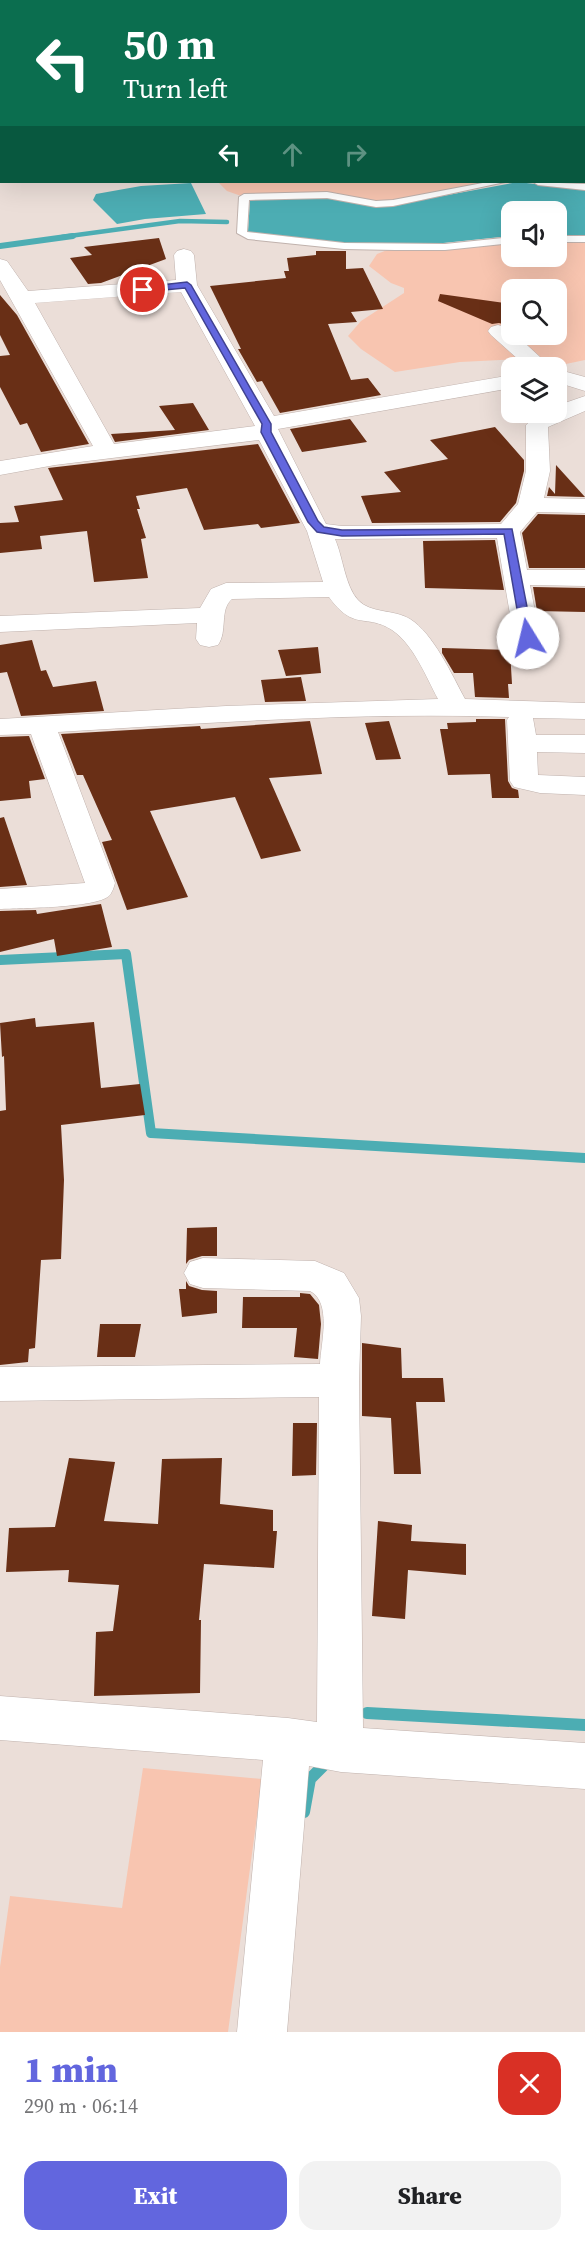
<!DOCTYPE html>
<html lang="en">
<head>
<meta charset="utf-8">
<style>
  :root { --surface:#fff; --page:#f2f2f2; --text:#202124; --muted:#757577; --accent:#6266de }
  body { margin:0; font-family:"Source Serif 4",serif; background:var(--page); color:var(--text); height:100vh; display:flex; flex-direction:column; font-size:22px; white-space:nowrap }
  * { box-sizing:border-box; margin:0 }
  p { font-size:20px; color:var(--muted) }
  .icon { flex:none; width:33px; height:33px; fill:none; stroke:currentColor; stroke-width:2; stroke-linecap:round; stroke-linejoin:round }
  .map { position:relative; height:2032px; overflow:hidden }
  .panel { display:flex; flex-direction:column; background:var(--surface); flex:1 }
  .panel>* { flex:none }
  .hud { position:absolute; left:0px; top:0px; width:585px; height:183px; box-shadow:0 6px 24px #0002; background:#0b6e4f; color:#fff; overflow:hidden }
  .tools { position:absolute; left:501px; top:201px; display:grid; gap:12px }
  .tools a { display:grid; place-items:center; width:66px; height:66px; border-radius:12px; background:var(--surface); box-shadow:0 6px 24px #0002; font-size:30px }
  .pin { position:absolute; display:grid; place-items:center; width:51px; height:51px; color:#fff; margin:-26px; border:3px solid #fff; border-radius:50%; box-shadow:0 2px 6px #0007 }
  .me { position:absolute; width:66px; margin:-33px; rotate:351deg; stroke-linejoin:round; filter:drop-shadow(0 0 4px #0008) }
  .turn { display:flex; align-items:center; gap:21px; height:126px; padding:0 24px; font-size:27px }
  .turn .icon { width:78px; height:78px; stroke-width:2.5 }
  .turn b { display:block; font-size:42px; line-height:51px }
  .lanes { display:flex; align-items:center; height:57px; padding:0 24px; background:#0003; justify-content:center; gap:30px; direction:ltr }
  .lanes .off { opacity:.35 }
  .round { display:grid; place-items:center; flex:none; width:63px; height:63px; border-radius:18px; background:var(--page) }
  .headline { display:flex; align-items:center; justify-content:space-between; height:102px; padding:0 24px }
  h1 { font-size:36px; font-weight:800; line-height:45px; color:var(--accent) }
  .cta { display:flex; gap:12px; margin-top:auto; padding:12px 24px }
  .cta a { flex:1; height:69px; border-radius:18px; background:var(--accent); color:#fff; font-size:24px; font-weight:800; line-height:69px; text-align:center }
  .cta a+a { background:var(--page); color:var(--text) }
  .map>svg:first-child { display:block }
</style>
</head>
<body>
<div class="map">
<svg width="585" height="2032" viewBox="0 0 585 2032">
  <rect width="100%" height="100%" fill="#ebded8"/>
  <path fill="#f8c5b0" fill-rule="evenodd" d="M218,182H502L393,203L244,197L227,191Z
    M557,239H585V360L561,365L521,359L460,362L395,372L361,349L348,336L361,321L404,293V288L391,283L369,266L377,254L395,247L511,240L512,256H556ZM512,290H556V334H512Z
    M143,1768L262,1779L228,2032H0V1967L10,1896L122,1908Z"/>
  <path fill="#4cadb3" d="M518,182L585,190V236H557L556,212H512L511,236L443,243L394,244L343,243L248,232L250,200L320,198L394,205Z
    M191,183L206,214L145,219L117,224L93,200L96,194L141,186Z"/>
  <g fill="none" stroke-linecap="round" stroke-linejoin="round">
    <path stroke="#4cadb3" stroke-width="4.5" d="M62,237L180,221L227,222"/>
    <path stroke="#4cadb3" stroke-width="6" d="M0,246L73,236"/>
    <path stroke="#4cadb3" stroke-width="10" d="M0,960L126,954L151,1133L585,1158"/>
    <path stroke="#4cadb3" stroke-width="12" d="M367,1713L585,1725
      M304,1812L310,1779L325,1764H331"/>
  </g>
  <path fill="#692f16" d="M159,238L166,259L101,283L88,284L70,258L92,255L84,247Z
    M316,251H346V269L363,268L383,309L351,312L357,322L328,324L351,380L368,378L381,395L280,413L262,381L257,382L238,349H241L210,286L286,278L284,271H289L287,258L316,255Z
    M440,294L512,304V330L506,325L499,323L492,324L438,301Z
    M0,295L17,315L89,444L41,452L27,423L20,425L0,387V356L10,355L0,335Z
    M193,403L209,430L115,442L111,434L175,430L159,406Z
    M350,419L367,442L302,452L290,429Z
    M495,427L524,460V471L516,503L500,522L372,523L361,496L401,492L384,472L448,459L430,440Z
    M258,444L300,523L261,528L258,524L204,530L187,488L136,496L140,509H137L146,538L141,539L148,578L94,582L87,531L40,536L42,549L0,553V523L19,522L14,506L63,500L48,468Z
    M556,465L585,497L547,496L549,487L555,494Z
    M538,514L585,515V568H529L522,533Z
    M495,540L504,590L425,588L423,541Z
    M533,587L585,588V612L537,611Z
    M32,640L41,671L46,670L53,687L96,681L104,711L21,716L7,672L0,673V645Z
    M318,647L321,673L286,676L278,650Z
    M442,648L510,650L512,684H508L509,698L475,697L473,673H454L442,653Z
    M301,677L306,701L265,702L261,680Z
    M476,719H505L508,781L512,788L518,790L519,798H492L490,774L448,775L440,729H448L447,723L476,722Z
    M310,721L322,774L269,778L301,851L261,859L235,797L150,811L188,897L127,910L102,842L112,840L83,775H77L61,734L200,726L201,729Z
    M389,721L401,759L376,760L365,723Z
    M29,736L45,779L29,781L31,798L0,801V737Z
    M4,817L27,885L0,887V818Z
    M101,904L112,947L57,956L54,939L0,952V911L36,910L37,914Z
    M35,1018L36,1027L94,1022L101,1088L140,1084L145,1115L61,1125L64,1180L61,1259L41,1260L35,1348L29,1349L28,1362L0,1365V1111L6,1110L4,1056L2,1057L0,1023Z
    M217,1227V1256H202L189,1260L186,1264L187,1228Z
    M186,1281L189,1286L202,1290L217,1291V1313L182,1317L179,1289H186Z
    M300,1293L310,1294L319,1305L321,1324L318,1359L294,1357L297,1328H242L243,1297H300Z
    M100,1324H141L135,1357H97Z
    M362,1343L401,1348L402,1378H443L445,1402H416L421,1474H394L391,1418L362,1416Z
    M293,1423H317L316,1475L292,1476Z
    M69,1458L115,1462L104,1521L158,1524L162,1459L222,1458L220,1504L273,1510V1531H277L274,1568L204,1564L199,1620H201L200,1693L94,1696L96,1632L113,1631L119,1585L68,1582L69,1570L6,1572L9,1528L55,1527Z
    M378,1521L412,1525L411,1541L466,1544V1575L408,1570L405,1619L372,1616Z"/>
  <g fill="none" stroke-linecap="round" stroke-linejoin="round">
    <defs>
      <path id="lane" d="M488,182H505L393,206L376,207L327,198L249,200L247,232L344,243L445,244L512,237V243L445,250H395L344,249L248,239L237,233L239,197L244,194L327,192L376,201L393,200Z
        M533,182L585,184V190L538,185Z
        M556,236H585V242H556Z"/>
      <path id="street" d="M307,0H323L324,2H308Z
        M426,0H452L425,2Z
        M584,67H585V77H584Z
        M0,81H2V91H0Z
        M184,249L191,251L194,255L197,285L274,416L512,375V388L278,429L326,524L342,526L501,524L518,504L526,471V425L539,413L556,412V406L585,396V411L548,427L550,471L544,498L585,499V513L537,512L520,532L527,570H585V586L530,585L540,638L536,644L527,646L518,644L514,638L497,538L335,539C343,557 345,586 358,600C371,614 394,609 410,619C433,633 452,675 465,699L585,703V719L533,718L536,735H585V753L537,752L538,775L585,777V795L540,793L514,787L510,781L507,720L509,717C359,712 208,723 58,732L115,883C114,887 112,893 109,896C96,908 20,908 0,909V889L85,883L31,734L0,735V719L226,706L438,699C426,677 414,645 392,630C366,613 354,632 329,597L232,599C219,610 228,631 218,645L209,647L200,645L196,639L197,623L0,632V616L200,608L211,589L226,583L323,582L307,531L259,440L55,465L0,475V461L93,446L0,280V259L7,261L28,291L176,280L174,255L177,251ZM181,292L255,426L114,444L35,303Z
        M498,325L505,327L512,334H515L552,368H528L491,335L488,331L491,327Z
        M556,369L585,377V391L556,382Z
        M203,1258L315,1261L344,1273L359,1298L361,1316L359,1380L363,1728L585,1743V1789L341,1772L309,1766L287,2032H237L263,1760L0,1740V1696L288,1718L317,1722L319,1397L0,1401V1367L320,1364C321,1343 332,1302 310,1291L203,1288L190,1284L184,1273L190,1262Z"/>
    </defs>
    <use href="#lane" stroke="#c0b2ad" stroke-width="2"/>
    <use href="#street" stroke="#c0b2ad" stroke-width="1"/>
    <use href="#lane" fill="#fff" fill-rule="evenodd"/>
    <use href="#street" fill="#fff" fill-rule="evenodd"/>
  </g>
  <path fill="#6266de" stroke="#404290" stroke-width="1.5" d="M187,282L191,285L271,424V432L318,521L324,527L342,530L512,529L533,638L531,640L528,641L522,638L504,534L342,536L317,532L308,522L261,432L262,424L185,288L143,292L139,290L143,287Z"/>
</svg>
<div class="tools">
<a><svg class="icon" aria-label="sound" viewBox="0 0 24 24"><path d="M4 9h4l5-4v14l-5-4H4zM17 9q2 3 0 6"/></svg></a>
<a><svg class="icon" aria-label="search" viewBox="0 0 24 24"><circle cx="10" cy="10" r="6"/><path d="M15 15l6 6"/></svg></a>
<a><svg class="icon" aria-label="layers" viewBox="0 0 24 24"><path d="M12 4l9 5-9 5-9-5zM3 14l9 5 9-5"/></svg></a>
</div>
<div class="pin" style="left:143px;top:290px;background:#d93025"><svg class="icon" aria-label="arrive" viewBox="0 0 24 24"><path d="M6 21V4h12l-3 4 3 4H6"/></svg></div>
<svg class="me" style="left:528px;top:638px" viewBox="-20 -20 40 40"><circle r="19" fill="#fff"/><path d="M0-13L10 11 0 6-10 11z" fill="#6266de"/></svg>
<div class="hud">
<div class="turn"><svg class="icon" aria-label="left" viewBox="0 0 24 24"><path d="M17 20v-9H6M10 6l-5 5 5 5"/></svg><div><b>50 m</b>Turn left</div></div>
<div class="lanes"><svg class="icon" aria-label="left" viewBox="0 0 24 24"><path d="M17 20v-9H6M10 6l-5 5 5 5"/></svg><svg class="icon off" aria-label="ahead" viewBox="0 0 24 24"><path d="M12 20V5M6 11l6-6 6 6"/></svg><svg class="icon off" aria-label="right" viewBox="0 0 24 24"><path d="M7 20v-9h11M14 6l5 5-5 5"/></svg></div>
</div>
</div>
<section class="panel">
<div class="headline"><div><h1>1 min</h1><p>290 m · 06:14</p></div><a class="round" style="background:#d93025;color:#fff"><svg class="icon" aria-label="close" viewBox="0 0 24 24"><path d="M6 6l12 12M18 6L6 18"/></svg></a></div>
<div class="cta"><a>Exit</a><a>Share</a></div>
</section>
</body>
</html>
